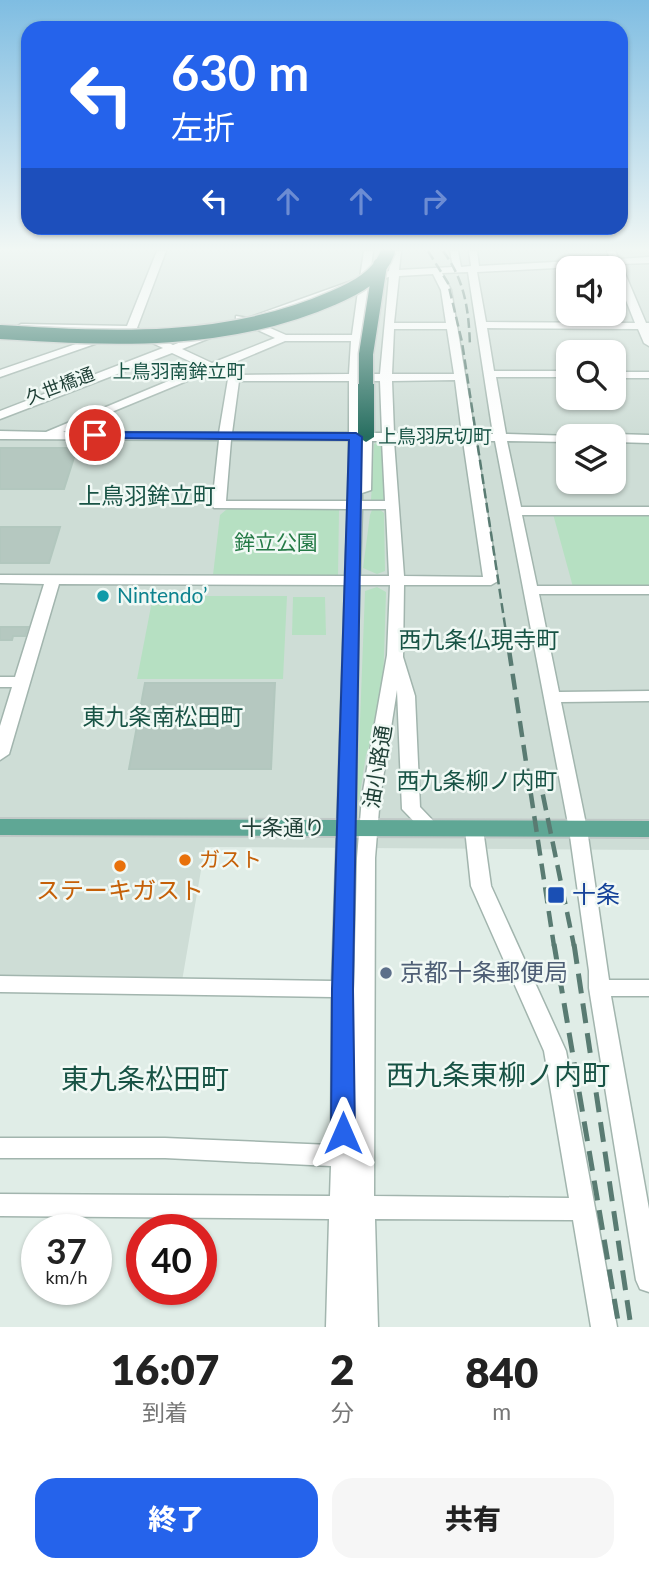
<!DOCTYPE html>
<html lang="ja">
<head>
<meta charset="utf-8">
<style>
  :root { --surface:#fff; --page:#f6f6f6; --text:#222; --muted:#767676; --accent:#2563eb }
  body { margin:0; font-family:Lato,"Noto Sans JP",sans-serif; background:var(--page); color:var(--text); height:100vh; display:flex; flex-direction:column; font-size:26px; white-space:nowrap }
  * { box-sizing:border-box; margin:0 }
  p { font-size:23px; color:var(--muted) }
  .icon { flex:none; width:38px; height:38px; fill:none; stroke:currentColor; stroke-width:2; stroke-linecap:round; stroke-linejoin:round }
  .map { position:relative; height:1327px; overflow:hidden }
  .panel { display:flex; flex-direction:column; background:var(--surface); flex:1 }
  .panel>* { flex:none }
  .guide { position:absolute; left:21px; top:21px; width:607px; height:214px; border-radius:21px; box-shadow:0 2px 5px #0004; background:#2563eb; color:#fff; overflow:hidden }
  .buttons { position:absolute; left:556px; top:256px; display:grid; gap:14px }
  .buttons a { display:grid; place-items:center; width:70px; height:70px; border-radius:14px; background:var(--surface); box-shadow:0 2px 5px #0004; font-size:35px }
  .speed { position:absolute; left:21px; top:1214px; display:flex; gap:14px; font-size:35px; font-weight:700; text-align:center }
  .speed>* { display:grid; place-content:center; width:91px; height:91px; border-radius:50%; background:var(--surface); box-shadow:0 2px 5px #0004; line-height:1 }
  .speed small { font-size:18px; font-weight:400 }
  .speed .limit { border:10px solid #d22; background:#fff; color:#111 }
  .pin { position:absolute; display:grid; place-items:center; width:60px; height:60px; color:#fff; margin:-30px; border:4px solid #fff; border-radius:50%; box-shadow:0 2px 7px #0007 }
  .me { position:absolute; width:77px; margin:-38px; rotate:0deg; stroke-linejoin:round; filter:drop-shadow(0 0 5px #0008) }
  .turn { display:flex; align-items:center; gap:24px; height:147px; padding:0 35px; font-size:32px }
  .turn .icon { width:91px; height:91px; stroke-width:2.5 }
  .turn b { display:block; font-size:49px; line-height:60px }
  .lanes { display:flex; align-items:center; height:66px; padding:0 35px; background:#0003; justify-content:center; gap:35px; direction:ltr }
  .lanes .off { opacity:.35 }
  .eta { display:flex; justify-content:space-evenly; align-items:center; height:119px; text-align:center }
  .eta b { font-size:42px; font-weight:800; line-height:49px }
  .action { display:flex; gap:14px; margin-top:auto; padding:14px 35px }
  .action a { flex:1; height:80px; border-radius:21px; background:var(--accent); color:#fff; font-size:28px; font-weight:800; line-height:80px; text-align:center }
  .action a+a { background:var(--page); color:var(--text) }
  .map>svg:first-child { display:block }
</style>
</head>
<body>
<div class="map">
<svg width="649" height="1327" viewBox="0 0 649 1327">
  <rect width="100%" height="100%" fill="#e0ede7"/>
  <path fill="#ceddd6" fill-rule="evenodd" d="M0,251H649V850L205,847L182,981L0,979ZM569,268H614V313H569ZM569,352H614V397H569ZM569,436H614V481H569Z"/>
  <path fill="#b6e0c2" d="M378,442L382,446L384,500L374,502L371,500L374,444Z
    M378,508L384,513L385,571L377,574L363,568L370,515L372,510Z
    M227,509L339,510L338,577L213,575L220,515Z
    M553,514L649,515V588L573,587Z
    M377,587L386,592L383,687L377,724L366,755L359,800H357L365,591Z
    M153,596H287L283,679H137Z
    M293,597H325L326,635H292Z"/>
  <path fill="#b5c8c0" stroke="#b2c7be" stroke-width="2" d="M0,448H77L64,489H0Z
    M0,527H60L49,563H0Z
    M0,627H28L25,636H13L12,640H0Z
    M145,683H275L271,769H129Z"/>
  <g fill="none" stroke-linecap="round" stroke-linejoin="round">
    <defs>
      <path id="minor" d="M157,251H166L137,328L173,345L212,330H220V334L182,349L212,363L275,338L236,320V316L248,318L360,278L364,251H373L370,276L389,271L392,251H401L399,270L453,267L450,251H458L461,267L471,266L469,251H477L479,266L610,259L607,251H615L619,259L649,257V263L621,264L646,323H649V346L644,343L638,329L487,328L494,371H569V377H496L506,434L574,436H569V442L507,441L521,507H649V515H522L537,586H649V594H539L559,692L649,691V701L561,702L587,829L609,980H649V996H611L649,1209V1292L640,1289L636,1280L589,988V971L569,829L495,441H476L498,581L491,585H404L403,657L415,696L420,807L441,829L438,834H426L402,809L397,690L380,797L375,858L374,1196L569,1198L544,1051L471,886L465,829L468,824H480L483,829L491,886L566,1051L617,1327H591L573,1220L375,1219L378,1327H326L329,1219L0,1216V1194L330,1196L331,1166L165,1158H0V1138H165L331,1145L332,997L0,992V976L332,981L345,585L59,584L9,754L0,760V726L12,687H0V677H15L44,584L0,583V575L345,576L348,509L214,508L212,505L219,440L0,439V431L46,432L202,367L172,353L0,419V411L163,348L129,332L21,330L16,327L21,324L127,326ZM612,265L635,323L486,322L477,272ZM468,272L493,434H475L451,290L442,273ZM433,274L441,290L446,323H394L399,276ZM389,277L380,374H361L360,354L369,282ZM359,284L352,335H286L254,321ZM394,329H447L454,374H392ZM285,341H351L349,374L236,375L221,368ZM211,371L228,379L219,433L63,432ZM455,380L462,434L394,433L392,381ZM239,381H349V433H232ZM361,381H380L382,433H361ZM231,440H349L348,501H226ZM372,441H382L385,501H362V493L371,490ZM394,441H463L483,577L404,576ZM362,509H386L389,576H360ZM359,585H390L387,655L362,797L357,858L353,1037Z
        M105,334L109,335V339L0,377V370Z
        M614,372H649V378H614Z
        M614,434L649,435V443L614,442V436H609Z"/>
      <path id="major" d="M0,819L649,821V837L0,835Z"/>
      <path id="highway" d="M366,379L374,384V437L366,442L358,437V384Z"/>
    </defs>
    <use href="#minor" stroke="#a2b5ae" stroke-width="3"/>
    <use href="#major" stroke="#c0c9c7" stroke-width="4"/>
    <use href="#highway" stroke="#c0c9c7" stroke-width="3"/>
    <use href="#minor" fill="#fff" fill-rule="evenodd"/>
    <use href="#major" fill="#5fa795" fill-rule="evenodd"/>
    <use href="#highway" fill="#276e60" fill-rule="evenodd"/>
    <path stroke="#597b72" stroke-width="2.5" stroke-dasharray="10 4.5" stroke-linecap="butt" d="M428,251L448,283L462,342L509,652
      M443,251C465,280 469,311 470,347"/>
    <path stroke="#597b72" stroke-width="4.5" stroke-dasharray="16 8" stroke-linecap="butt" d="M509,650L554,946
      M538,771L574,946"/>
    <path stroke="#597b72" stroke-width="5" stroke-dasharray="20 10" stroke-linecap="butt" d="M554,944L619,1327
      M574,944L631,1327"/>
    <defs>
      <path id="highway-bridge" d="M0,332C114,339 226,345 333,298C356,288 380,276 388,251
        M366,384V354L380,265"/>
    </defs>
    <use href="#highway-bridge" stroke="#c0c9c7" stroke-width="17" stroke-linecap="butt"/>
    <use href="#highway-bridge" stroke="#276e60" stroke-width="14"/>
  </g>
  <linearGradient id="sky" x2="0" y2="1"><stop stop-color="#7fbde2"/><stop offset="0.57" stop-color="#f1f7f4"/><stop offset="1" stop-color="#f1f7f4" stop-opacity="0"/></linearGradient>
  <rect width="649" height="437" fill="url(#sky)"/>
  <path fill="#2563eb" stroke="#184099" stroke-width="2" d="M95,432L356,433L362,437L353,989L355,1133L351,1140L343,1143L335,1140L331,1133L332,989L349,440L91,438L89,435Z"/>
  <circle fill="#0f9aa8" stroke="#f1f9f5" stroke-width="2.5" cx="103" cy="596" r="7"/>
  <g fill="#e8710a" stroke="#f1f9f5" stroke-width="2.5">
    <circle cx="185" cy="860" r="7"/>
    <circle cx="120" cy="866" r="7"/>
  </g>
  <rect fill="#1a4fb4" stroke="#f1f9f5" stroke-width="2.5" x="547" y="886" width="18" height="18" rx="3.5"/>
  <circle fill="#5c6f8a" stroke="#f1f9f5" stroke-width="2.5" cx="386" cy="973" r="7"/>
  <g text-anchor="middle" stroke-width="5" stroke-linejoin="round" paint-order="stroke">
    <g font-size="18" fill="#1f3f36" stroke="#f1f9f5">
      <text transform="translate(60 386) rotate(-21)" y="6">久世橋通</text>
    </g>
    <g font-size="19" fill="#185345" stroke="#f1f9f5">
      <text x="179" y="378">上鳥羽南鉾立町</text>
      <text x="435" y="443">上鳥羽尻切町</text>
    </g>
    <g font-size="21" fill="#247a46" stroke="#f1f9f5">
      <text x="276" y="550">鉾立公園</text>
    </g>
    <g font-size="21" fill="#0d838f" stroke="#f1f9f5" text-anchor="start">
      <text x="117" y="603">Nintendo’</text>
    </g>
    <g font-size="21" fill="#1f3f36" stroke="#f1f9f5">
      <text transform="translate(378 767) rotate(-81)" y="7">油小路通</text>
      <text x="283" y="835">十条通り</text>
    </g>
    <g font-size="21" fill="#c56008" stroke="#f1f9f5" text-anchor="start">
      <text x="199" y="867">ガスト</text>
    </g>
    <g font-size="23" fill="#185345" stroke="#f1f9f5">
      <text x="147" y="504">上鳥羽鉾立町</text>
      <text x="479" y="648">西九条仏現寺町</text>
      <text x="163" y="725">東九条南松田町</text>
      <text x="477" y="789">西九条柳ノ内町</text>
    </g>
    <g font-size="24" fill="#c56008" stroke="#f1f9f5">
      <text x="120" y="899">ステーキガスト</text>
    </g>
    <g font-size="24" fill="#164399" stroke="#f1f9f5" text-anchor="start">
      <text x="572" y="903">十条</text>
    </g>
    <g font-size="24" fill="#4e5e75" stroke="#f1f9f5" text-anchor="start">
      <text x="400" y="981">京都十条郵便局</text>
    </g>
    <g font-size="28" fill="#185345" stroke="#f1f9f5">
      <text x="498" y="1085">西九条東柳ノ内町</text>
      <text x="145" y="1089">東九条松田町</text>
    </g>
  </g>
</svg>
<div class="buttons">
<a><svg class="icon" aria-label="sound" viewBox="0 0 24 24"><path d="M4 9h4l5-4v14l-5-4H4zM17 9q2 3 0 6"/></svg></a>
<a><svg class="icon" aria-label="search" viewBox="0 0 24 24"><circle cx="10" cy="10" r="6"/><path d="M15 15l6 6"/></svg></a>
<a><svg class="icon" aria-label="layers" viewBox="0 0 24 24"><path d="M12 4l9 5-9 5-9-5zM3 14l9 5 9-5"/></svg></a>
</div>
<div class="speed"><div>37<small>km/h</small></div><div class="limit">40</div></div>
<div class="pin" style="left:95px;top:435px;background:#d93025"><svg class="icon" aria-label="arrive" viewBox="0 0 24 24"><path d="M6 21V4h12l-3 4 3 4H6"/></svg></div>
<svg class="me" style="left:343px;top:1133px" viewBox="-20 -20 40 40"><path d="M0-17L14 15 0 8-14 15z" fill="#2563eb" stroke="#fff" stroke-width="4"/></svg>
<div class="guide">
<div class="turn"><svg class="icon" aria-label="left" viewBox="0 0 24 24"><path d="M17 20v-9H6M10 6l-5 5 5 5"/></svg><div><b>630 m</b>左折</div></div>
<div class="lanes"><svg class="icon" aria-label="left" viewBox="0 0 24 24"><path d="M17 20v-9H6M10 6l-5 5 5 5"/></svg><svg class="icon off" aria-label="ahead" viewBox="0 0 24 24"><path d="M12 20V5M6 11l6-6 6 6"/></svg><svg class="icon off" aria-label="ahead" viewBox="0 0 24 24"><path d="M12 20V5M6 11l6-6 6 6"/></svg><svg class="icon off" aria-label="right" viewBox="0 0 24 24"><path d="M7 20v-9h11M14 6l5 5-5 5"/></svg></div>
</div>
</div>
<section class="panel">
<div class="eta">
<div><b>16:07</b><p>到着</p></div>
<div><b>2</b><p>分</p></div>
<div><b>840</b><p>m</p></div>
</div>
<div class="action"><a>終了</a><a>共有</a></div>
</section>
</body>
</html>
